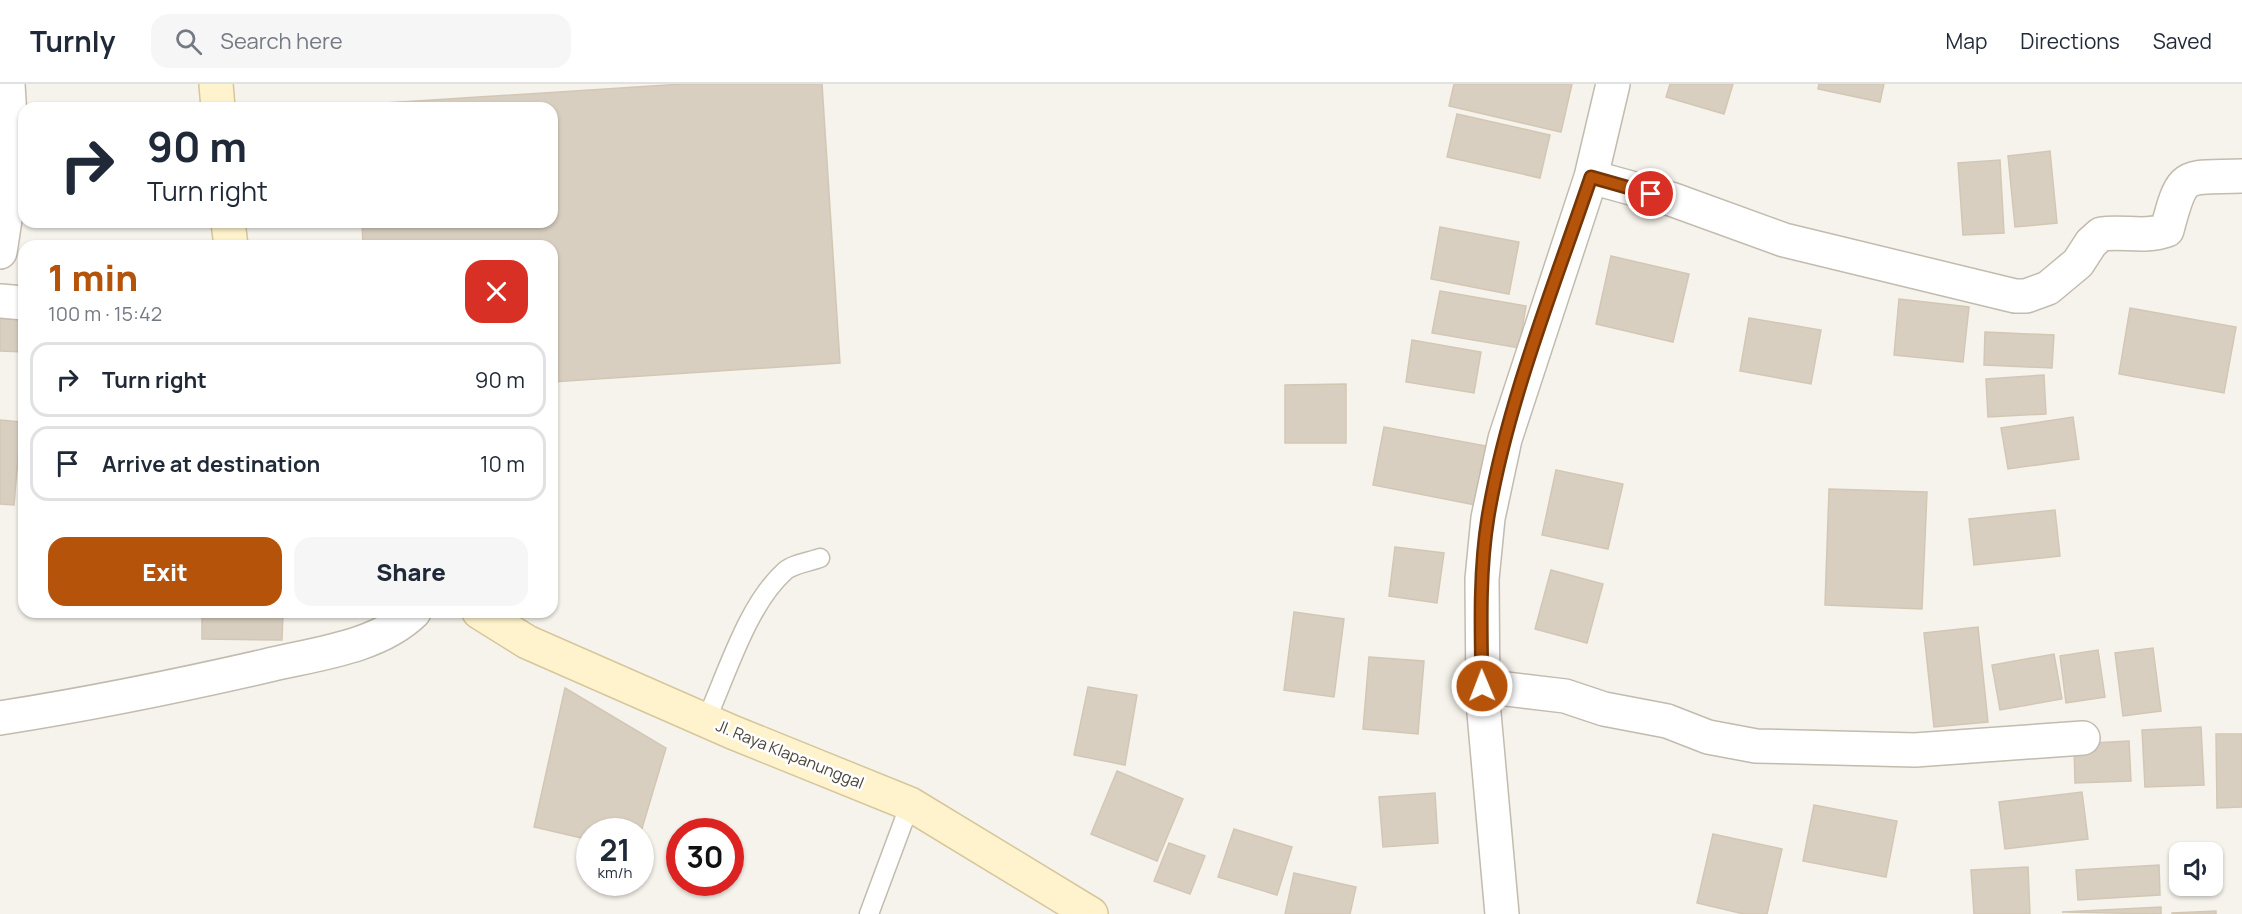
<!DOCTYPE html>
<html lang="en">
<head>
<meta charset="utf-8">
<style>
  :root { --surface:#fff; --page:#f6f6f7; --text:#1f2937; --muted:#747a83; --line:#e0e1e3; --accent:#b45309 }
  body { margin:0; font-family:Manrope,sans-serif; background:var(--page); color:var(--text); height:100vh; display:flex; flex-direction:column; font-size:22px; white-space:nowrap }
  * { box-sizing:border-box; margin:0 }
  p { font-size:20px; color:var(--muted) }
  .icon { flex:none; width:33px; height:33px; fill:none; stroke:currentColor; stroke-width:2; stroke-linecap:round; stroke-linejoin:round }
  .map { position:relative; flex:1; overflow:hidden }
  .sheet { position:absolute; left:18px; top:156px; width:540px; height:378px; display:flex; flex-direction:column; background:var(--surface); border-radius:18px; box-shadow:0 2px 4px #0004 }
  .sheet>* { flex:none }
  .banner { position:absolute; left:18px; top:18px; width:540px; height:126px; border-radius:18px; box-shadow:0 2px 4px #0004; background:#fff; color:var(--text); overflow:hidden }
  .controls { position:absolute; left:2169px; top:758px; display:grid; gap:12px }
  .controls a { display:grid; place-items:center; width:54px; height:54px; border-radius:12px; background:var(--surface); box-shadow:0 2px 4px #0004; font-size:30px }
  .speed { position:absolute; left:576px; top:734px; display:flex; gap:12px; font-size:30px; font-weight:700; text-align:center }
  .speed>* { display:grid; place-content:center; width:78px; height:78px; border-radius:50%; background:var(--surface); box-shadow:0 2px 4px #0004; line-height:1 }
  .speed small { font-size:15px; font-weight:400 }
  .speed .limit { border:9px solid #d22; background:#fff; color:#111 }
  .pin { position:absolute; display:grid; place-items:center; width:51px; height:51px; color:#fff; margin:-26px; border:3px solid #fff; border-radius:50%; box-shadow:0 2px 6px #0007 }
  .me { position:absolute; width:66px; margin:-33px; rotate:359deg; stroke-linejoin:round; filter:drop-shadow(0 0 4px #0008) }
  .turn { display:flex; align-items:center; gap:21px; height:126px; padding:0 30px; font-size:27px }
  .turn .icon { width:78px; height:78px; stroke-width:2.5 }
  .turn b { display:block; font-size:42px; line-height:51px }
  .round { display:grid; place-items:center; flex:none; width:63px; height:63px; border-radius:18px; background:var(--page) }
  .overview { display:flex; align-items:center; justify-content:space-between; height:102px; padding:0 30px }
  h1 { font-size:36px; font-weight:800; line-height:45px; color:var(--accent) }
  .primary-button { display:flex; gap:12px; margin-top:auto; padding:12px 30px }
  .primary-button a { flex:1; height:69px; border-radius:18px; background:var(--accent); color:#fff; font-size:24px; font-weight:800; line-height:69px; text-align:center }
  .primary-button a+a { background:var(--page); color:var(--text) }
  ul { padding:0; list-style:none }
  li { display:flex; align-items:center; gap:18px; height:75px; margin:0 12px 9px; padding:0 18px; border:3px solid var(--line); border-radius:18px }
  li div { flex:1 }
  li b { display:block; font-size:22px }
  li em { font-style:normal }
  header { display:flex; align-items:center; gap:36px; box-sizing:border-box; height:84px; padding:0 30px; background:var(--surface); border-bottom:2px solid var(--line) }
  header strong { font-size:28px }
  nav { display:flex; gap:33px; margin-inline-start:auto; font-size:21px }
  .search { width:420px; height:54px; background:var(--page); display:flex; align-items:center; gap:15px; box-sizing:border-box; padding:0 21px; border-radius:18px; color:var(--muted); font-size:22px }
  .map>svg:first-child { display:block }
</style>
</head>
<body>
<header>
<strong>Turnly</strong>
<div class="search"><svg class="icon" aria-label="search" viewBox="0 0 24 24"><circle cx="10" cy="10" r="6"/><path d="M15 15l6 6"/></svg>Search here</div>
<nav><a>Map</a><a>Directions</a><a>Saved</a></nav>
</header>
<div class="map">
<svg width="2242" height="830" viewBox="0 0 2242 830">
  <rect width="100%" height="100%" fill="#f6f3ec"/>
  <path fill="#d8cfc1" stroke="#d3c7b4" stroke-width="1.5" d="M683,0H822L840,279L552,298V162H363L362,138H552V24H355L354,21Z
    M1454,0H1572L1561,48L1449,22Z
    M1670,0H1733L1724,30L1666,13Z
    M1819,0H1884L1880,18L1818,5Z
    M1457,30L1550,51L1540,94L1447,73Z
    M2050,67L2057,139L2015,143L2008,72Z
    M2000,76L2004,149L1963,151L1958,79Z
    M1440,143L1519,158L1509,210L1431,195Z
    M1611,172L1689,190L1673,258L1596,240Z
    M1440,207L1526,222L1519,264L1432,249Z
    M1899,215L1969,223L1963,278L1894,271Z
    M2130,224L2236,243L2224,309L2119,290Z
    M0,234L24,236V268L0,267Z
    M1749,234L1821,246L1811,300L1740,287Z
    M1985,248L2054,251L2052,284L1984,281Z
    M1412,256L1481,268L1474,309L1406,298Z
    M2044,291L2046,330L1988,333L1986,295Z
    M1346,300V359H1285V301Z
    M2073,333L2079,375L2008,385L2001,344Z
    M0,336L21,338L14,421L0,420Z
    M1384,343L1497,364L1486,423L1373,401Z
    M1556,386L1623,400L1608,465L1542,451Z
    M1829,405L1927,408L1922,525L1825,521Z
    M2055,426L2060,472L1974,481L1969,435Z
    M1395,463L1444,469L1437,519L1389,512Z
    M1551,486L1603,500L1587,559L1535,545Z
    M202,528H283L282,556L202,555Z
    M1294,528L1344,535L1334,613L1284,606Z
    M1978,543L1988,638L1934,643L1924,549Z
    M2153,564L2161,627L2123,632L2115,569Z
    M2098,566L2105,613L2066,619L2060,572Z
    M2054,570L2062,615L2000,626L1992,581Z
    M1369,573L1424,577L1418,650L1363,645Z
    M1088,603L1137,611L1125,681L1074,671Z
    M565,604L666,664L640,751V747H590V756L534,743Z
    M2201,643L2204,701L2145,703L2142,646Z
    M2216,650H2242V723L2217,724Z
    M2129,657L2131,697L2075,699L2074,660Z
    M1117,687L1183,715L1157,777L1091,750Z
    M2082,708L2088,755L2005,765L1999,718Z
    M1435,709L1438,759L1383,763L1379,713Z
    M1814,721L1897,737L1886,793L1803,777Z
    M1234,745L1292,763L1277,811L1218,793Z
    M1713,750L1782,765L1767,830H1744L1697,819Z
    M1169,759L1205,772L1190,810L1154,797Z
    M2159,781L2160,811L2078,816L2076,786Z
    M2028,783L2030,830H1974L1971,786Z
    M1294,789L1356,803L1350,830H1285Z
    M2161,823V830L2062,828Z
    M2216,827V830H2172V829Z"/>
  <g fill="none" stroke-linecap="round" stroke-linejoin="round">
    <defs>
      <path id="lane" d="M706,636C727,590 747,521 785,487C793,480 809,478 820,474
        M869,830L910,720"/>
      <path id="street" d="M1591,93L1671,115L1784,156L2015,212H2026L2048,204L2078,179L2091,159L2101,150C2124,147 2145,154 2167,146C2183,85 2183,94 2242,92
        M0,168L13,84L8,0
        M0,217L24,219
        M1482,602L1565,612L1604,625L1667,637L1708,653L1756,662L1915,666L2083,654
        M0,634C89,620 178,602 265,582C314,570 377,564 414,528
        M1502,830L1483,618L1482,495L1488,434L1505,355L1591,93L1613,0"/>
      <path id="secondary" d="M216,0L218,24
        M228,138L231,162
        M479,528L527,558L732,648L910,720L1091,830"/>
    </defs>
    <use href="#lane" stroke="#c2bbae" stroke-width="21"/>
    <use href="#street" stroke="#c2bbae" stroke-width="36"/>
    <use href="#secondary" stroke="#d6c79b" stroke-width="36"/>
    <use href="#lane" stroke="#fff" stroke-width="18"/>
    <use href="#street" stroke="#fff" stroke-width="33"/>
    <use href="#secondary" stroke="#fff3cd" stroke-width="33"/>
  </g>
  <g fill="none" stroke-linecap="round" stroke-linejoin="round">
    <defs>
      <path id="route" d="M1482,602C1481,546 1479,488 1488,433C1507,319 1554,202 1591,93L1651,110"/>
    </defs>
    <use href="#route" stroke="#753606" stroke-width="15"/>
    <use href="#route" stroke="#b45309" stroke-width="10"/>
  </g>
  <g text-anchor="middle" stroke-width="5" stroke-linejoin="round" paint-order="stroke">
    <g font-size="16" fill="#4b4439" stroke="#fff">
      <text transform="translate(790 670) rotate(22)" y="6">Jl. Raya Klapanunggal</text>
    </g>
  </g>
</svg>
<div class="controls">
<a><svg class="icon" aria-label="sound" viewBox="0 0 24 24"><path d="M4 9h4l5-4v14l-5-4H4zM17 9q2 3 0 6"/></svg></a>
</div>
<div class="speed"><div>21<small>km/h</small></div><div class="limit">30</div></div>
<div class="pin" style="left:1651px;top:110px;background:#d93025"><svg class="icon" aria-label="arrive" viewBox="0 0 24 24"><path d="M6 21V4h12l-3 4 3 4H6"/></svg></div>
<svg class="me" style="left:1482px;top:602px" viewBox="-20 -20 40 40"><circle r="17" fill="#b45309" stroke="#fff" stroke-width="3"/><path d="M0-11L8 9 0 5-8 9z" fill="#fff"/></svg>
<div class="banner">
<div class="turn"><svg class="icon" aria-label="right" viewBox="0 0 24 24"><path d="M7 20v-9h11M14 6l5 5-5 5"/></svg><div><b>90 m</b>Turn right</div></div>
</div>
<section class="sheet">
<div class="overview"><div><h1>1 min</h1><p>100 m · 15:42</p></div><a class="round" style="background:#d93025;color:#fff"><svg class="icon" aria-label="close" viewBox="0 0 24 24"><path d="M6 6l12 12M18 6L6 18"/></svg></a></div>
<ul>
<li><svg class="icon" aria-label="right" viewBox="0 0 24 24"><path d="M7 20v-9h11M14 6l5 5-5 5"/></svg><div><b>Turn right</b></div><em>90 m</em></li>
<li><svg class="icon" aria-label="arrive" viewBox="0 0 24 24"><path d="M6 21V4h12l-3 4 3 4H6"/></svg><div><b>Arrive at destination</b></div><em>10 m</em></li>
</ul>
<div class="primary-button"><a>Exit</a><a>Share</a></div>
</section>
</div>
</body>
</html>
